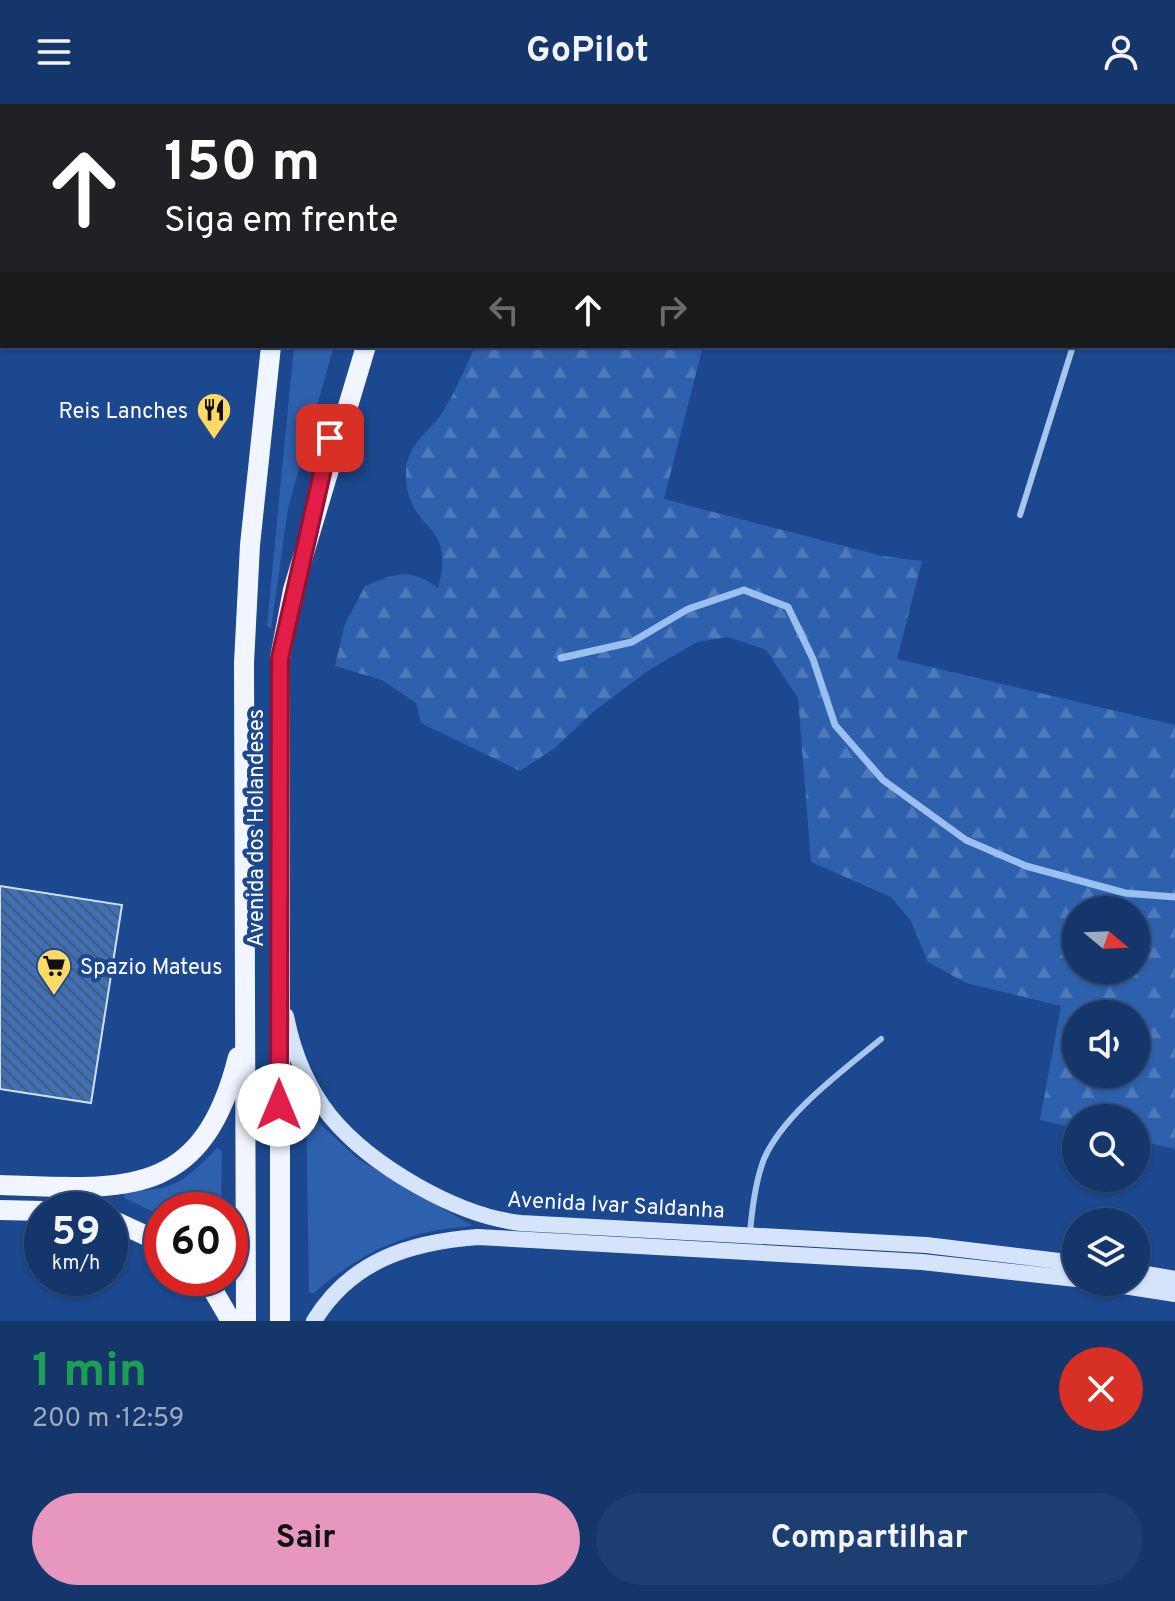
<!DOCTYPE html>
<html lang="pt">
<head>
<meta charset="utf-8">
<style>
  :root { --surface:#14366b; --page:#1d3e71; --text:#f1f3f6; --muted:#9dabc1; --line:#33507e; --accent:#e797bd }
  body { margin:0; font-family:Overpass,sans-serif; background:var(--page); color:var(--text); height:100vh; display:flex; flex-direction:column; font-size:30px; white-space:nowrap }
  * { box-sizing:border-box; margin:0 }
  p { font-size:26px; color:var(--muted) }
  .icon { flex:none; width:44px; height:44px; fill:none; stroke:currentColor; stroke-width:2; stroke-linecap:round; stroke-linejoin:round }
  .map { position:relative; height:1217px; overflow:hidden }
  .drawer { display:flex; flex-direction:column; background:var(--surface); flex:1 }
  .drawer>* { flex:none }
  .hud { position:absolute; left:0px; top:0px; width:1176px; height:244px; box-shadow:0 2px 6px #0004,0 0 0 2px var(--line); background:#202124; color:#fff; overflow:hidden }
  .needle { width:52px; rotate:109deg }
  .buttons { position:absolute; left:1062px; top:792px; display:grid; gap:16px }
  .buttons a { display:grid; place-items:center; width:88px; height:88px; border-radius:50%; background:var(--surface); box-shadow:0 2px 6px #0004,0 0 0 2px var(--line); font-size:40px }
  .speed { position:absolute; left:24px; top:1088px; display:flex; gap:16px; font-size:40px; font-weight:700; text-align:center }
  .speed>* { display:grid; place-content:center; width:104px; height:104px; border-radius:50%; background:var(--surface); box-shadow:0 2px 6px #0004,0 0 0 2px var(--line); line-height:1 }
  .speed small { font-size:20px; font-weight:400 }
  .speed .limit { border:12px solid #d22; background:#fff; color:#111 }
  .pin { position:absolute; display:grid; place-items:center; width:68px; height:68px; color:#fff; margin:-34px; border-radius:16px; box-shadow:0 4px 12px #0006 }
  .me { position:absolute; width:88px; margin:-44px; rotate:0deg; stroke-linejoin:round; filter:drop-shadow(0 0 6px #0008) }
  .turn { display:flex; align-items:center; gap:28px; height:168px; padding:0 32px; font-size:36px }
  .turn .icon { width:104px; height:104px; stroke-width:2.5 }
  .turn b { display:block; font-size:56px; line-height:68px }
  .lanes { display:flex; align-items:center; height:76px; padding:0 32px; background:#0003; justify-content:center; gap:40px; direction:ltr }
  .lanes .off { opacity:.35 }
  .round { display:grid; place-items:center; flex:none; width:84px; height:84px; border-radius:42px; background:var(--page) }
  .summary { display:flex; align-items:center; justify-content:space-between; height:136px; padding:0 32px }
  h1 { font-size:48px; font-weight:700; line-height:60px; color:#1e9e55 }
  .primary-button { display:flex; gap:16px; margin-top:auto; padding:16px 32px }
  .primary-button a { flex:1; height:92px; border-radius:48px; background:var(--accent); color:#111; font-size:32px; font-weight:700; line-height:92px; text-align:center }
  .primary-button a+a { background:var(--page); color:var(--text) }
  header { display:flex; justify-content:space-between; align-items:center; height:104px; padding:0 32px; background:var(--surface); font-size:36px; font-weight:700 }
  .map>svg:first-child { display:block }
</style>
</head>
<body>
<header><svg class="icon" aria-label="menu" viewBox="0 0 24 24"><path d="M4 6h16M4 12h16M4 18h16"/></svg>GoPilot<svg class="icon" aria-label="person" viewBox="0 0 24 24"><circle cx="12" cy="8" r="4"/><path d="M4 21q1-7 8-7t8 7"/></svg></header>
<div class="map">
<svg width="1175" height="1217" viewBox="0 0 1175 1217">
  <defs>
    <pattern id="forest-firs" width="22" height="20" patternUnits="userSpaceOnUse" patternTransform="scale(2)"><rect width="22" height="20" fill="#2e61ad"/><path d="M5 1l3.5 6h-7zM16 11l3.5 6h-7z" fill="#4d79b9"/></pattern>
    <pattern id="building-back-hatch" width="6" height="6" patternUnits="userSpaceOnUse" patternTransform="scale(2)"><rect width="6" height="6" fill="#3f6fb5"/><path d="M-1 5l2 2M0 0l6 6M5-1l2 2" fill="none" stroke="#475a76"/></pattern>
  </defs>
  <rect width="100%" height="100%" fill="#1b488f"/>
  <path fill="#2e61ad" d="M294,242H334L288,404L271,525L267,521Z
    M306,1007L358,1055L473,1122C409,1126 362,1147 314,1189H309Z
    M217,1044L222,1047L221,1106H162V1112L124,1094L125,1086C173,1088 184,1078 217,1044Z"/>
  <path fill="url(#forest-firs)" fill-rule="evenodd" d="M0,0H162L165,2H2V131Z
    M475,242H703L664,395L882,452L922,457L897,555L1175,621V1045L1136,1036V1014H1076V1024L1040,1016L1061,902L966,879L928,858L911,817L891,793L811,758L798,594L766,546L728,533L697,538L649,566L593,608L555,644L520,667L421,619L416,599L382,576L335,562L345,520L365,482C397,469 409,463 438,484C457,414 408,431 406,372C405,341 427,331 442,309C455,288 465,265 475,242ZM1076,806H1136V866H1076ZM1076,910H1136V970H1076Z"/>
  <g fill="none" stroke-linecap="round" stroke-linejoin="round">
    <path stroke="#9bbff0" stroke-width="7" d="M561,554L632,538L688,505L744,486L788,503L813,555L835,621L883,676L966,736L1026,762L1125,789L1175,793"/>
  </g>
  <path fill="url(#building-back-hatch)" stroke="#cee0fa" stroke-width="2" d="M494,0H575L574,2Z
    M0,782L122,801L91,999L0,985Z"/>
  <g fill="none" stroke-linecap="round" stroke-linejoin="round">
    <path stroke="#a8c5ee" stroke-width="6" d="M1020,411L1073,242
      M750,1129C752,1105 755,1078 764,1055C784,1009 844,966 881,935"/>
    <path stroke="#a8c5ee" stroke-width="8" d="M780,0L781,2
      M1134,2L1135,0
      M0,147H2
      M1174,196H1175"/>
    <path stroke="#d5e4fa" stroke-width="16" d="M286,912C293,948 307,983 330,1012C371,1062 457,1112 521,1119L926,1141L1076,1159
      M1136,1168L1175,1175
      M1098,1178L1175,1190
      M314,1217C351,1156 411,1138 478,1133L922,1158L1076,1175"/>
    <path stroke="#f0f5ff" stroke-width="20" d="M341,2L342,0
      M426,2L427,0
      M0,1081C124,1085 202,1097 238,953
      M0,1106L42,1107
      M110,1115L162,1139
      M206,1174L231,1217
      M246,1217L244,559L250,441L271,242
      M280,1217V554L293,486L366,242"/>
  </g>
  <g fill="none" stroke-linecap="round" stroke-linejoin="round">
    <defs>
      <path id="route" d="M279,1001L280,554L330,334"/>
    </defs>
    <use href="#route" stroke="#92132f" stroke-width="20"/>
    <use href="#route" stroke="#e11d48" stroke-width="14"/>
  </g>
  <defs>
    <symbol id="restaurant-pin" viewBox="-11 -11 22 30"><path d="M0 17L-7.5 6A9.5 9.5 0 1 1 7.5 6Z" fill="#ffd966" stroke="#1b488f"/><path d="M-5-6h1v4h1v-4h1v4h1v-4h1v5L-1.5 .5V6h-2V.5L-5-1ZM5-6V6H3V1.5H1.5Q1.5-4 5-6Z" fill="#111"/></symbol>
    <symbol id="supermarket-pin" viewBox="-11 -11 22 30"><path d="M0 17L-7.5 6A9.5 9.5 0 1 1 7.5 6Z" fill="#ffd966" stroke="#1b488f"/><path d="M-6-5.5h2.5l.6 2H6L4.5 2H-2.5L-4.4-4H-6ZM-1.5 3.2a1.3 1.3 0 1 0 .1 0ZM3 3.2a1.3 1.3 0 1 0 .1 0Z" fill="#111"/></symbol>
  </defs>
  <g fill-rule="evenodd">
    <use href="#restaurant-pin" x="194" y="286" width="40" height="54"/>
    <use href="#supermarket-pin" x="34" y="842" width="40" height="54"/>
  </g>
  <g text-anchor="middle" stroke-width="8" stroke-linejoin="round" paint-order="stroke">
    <g font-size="22" fill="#fff" stroke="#1b488f" text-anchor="end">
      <text x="188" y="314">Reis Lanches</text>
      <text x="80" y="870" text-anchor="start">Spazio Mateus</text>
    </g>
    <g font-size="22" fill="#fff" stroke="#1b488f">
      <text transform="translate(255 724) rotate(-90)" y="8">Avenida dos Holandeses</text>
      <text transform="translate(616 1100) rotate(3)" y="8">Avenida Ivar Saldanha</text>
    </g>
  </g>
</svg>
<div class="buttons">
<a><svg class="needle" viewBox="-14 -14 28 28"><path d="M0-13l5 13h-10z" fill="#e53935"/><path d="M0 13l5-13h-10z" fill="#9dabc1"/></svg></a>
<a><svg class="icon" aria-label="sound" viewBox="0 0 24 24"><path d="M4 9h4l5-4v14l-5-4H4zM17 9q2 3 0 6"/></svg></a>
<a><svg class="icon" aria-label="search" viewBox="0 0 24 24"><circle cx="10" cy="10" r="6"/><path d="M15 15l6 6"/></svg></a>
<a><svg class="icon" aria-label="layers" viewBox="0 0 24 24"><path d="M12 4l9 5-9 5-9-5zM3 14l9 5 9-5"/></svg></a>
</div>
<div class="speed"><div>59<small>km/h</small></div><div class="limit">60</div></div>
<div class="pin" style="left:330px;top:334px;background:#d93025"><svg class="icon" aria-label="arrive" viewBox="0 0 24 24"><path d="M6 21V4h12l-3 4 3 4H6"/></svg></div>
<svg class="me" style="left:279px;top:1001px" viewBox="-20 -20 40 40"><circle r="19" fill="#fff"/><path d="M0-13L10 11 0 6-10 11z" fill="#e11d48"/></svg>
<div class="hud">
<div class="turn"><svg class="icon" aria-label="ahead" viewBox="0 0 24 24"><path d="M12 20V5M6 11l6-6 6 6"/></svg><div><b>150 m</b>Siga em frente</div></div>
<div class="lanes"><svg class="icon off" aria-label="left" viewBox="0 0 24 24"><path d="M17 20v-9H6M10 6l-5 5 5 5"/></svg><svg class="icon" aria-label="ahead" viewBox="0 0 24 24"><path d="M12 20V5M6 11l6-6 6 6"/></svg><svg class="icon off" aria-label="right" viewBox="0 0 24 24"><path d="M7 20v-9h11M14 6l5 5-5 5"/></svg></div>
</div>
</div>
<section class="drawer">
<div class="summary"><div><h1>1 min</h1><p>200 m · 12:59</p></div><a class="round" style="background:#d93025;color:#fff"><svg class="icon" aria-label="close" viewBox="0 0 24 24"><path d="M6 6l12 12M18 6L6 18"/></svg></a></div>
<div class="primary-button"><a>Sair</a><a>Compartilhar</a></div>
</section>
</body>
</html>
